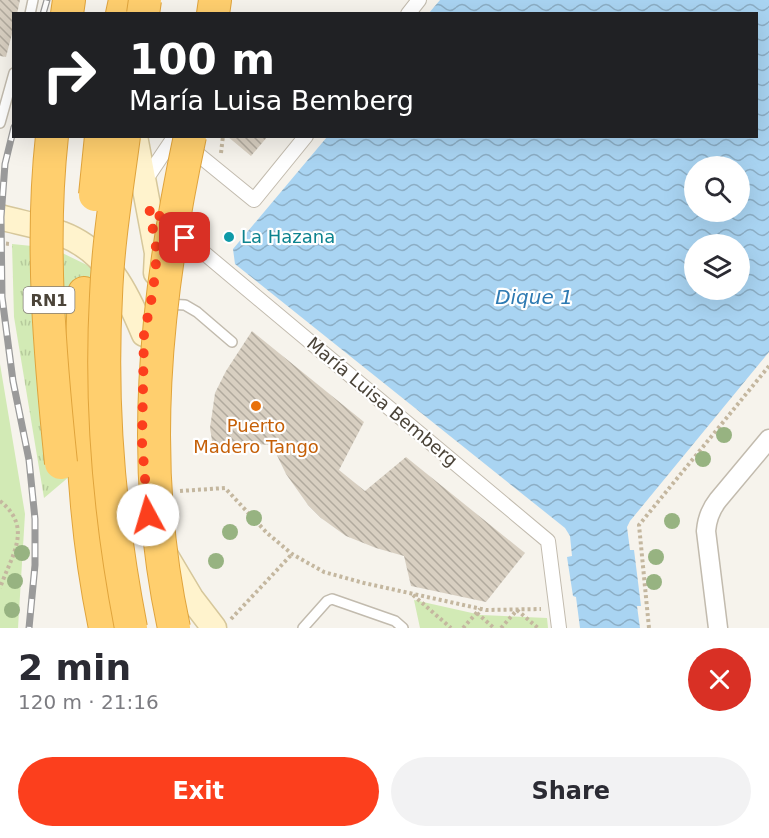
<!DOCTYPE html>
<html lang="en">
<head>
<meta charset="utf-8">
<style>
  :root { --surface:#fff; --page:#f2f2f3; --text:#2b2b33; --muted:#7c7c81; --accent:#fc3f1d }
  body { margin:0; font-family:"DejaVu Sans",sans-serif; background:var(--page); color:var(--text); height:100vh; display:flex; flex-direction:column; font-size:22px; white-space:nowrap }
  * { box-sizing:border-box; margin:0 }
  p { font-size:20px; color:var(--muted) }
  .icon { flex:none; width:33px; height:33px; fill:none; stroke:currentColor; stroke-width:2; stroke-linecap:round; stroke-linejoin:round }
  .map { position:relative; height:628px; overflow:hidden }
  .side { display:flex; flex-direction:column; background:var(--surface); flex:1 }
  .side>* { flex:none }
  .hud { position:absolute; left:12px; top:12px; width:746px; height:126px; border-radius:0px; box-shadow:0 6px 24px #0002; background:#202124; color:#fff; overflow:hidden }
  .controls { position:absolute; left:684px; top:156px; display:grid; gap:12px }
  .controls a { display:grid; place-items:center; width:66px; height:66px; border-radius:50%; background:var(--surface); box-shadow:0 6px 24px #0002; font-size:30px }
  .pin { position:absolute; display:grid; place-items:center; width:51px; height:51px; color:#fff; margin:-26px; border-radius:12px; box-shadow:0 3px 9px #0006 }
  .me { position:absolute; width:66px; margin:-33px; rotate:354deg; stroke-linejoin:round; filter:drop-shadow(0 0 4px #0008) }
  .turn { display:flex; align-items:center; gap:21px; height:126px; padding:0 18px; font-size:27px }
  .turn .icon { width:78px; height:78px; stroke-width:2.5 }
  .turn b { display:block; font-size:42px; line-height:51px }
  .round { display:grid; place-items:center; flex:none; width:63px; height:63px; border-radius:32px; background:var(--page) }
  .overview { display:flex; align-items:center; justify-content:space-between; height:102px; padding:0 18px }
  h1 { font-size:36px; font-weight:600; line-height:45px }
  .cta { display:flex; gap:12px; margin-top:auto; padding:12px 18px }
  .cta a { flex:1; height:69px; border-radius:36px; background:var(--accent); color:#fff; font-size:24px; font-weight:600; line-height:69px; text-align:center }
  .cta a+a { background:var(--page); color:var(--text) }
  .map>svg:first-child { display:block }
</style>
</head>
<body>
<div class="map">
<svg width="769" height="628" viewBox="0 0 769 628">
  <defs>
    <pattern id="grass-tufts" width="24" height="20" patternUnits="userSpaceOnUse" patternTransform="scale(1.5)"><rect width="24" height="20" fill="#d2eab5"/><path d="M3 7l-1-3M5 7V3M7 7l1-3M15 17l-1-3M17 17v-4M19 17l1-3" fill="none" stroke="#b6ca9c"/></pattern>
    <pattern id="water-waves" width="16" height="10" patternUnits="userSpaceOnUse" patternTransform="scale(1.5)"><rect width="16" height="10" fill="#a9d4f2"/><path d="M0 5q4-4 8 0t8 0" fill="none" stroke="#8caec5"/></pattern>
    <pattern id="building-back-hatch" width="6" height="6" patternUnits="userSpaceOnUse" patternTransform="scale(1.5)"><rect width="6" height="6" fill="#d8cfc1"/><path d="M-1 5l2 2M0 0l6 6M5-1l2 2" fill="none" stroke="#b1aa9e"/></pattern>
  </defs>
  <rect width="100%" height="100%" fill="#f6f3ec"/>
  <path fill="url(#grass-tufts)" d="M12,244L52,248L87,265L100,274L96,454L44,498L14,317Z"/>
  <path fill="#d2eab5" d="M0,364L25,514L18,628H0Z
    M414,600L481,615L547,618L548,628H420Z"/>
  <path fill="url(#water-waves)" fill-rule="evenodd" d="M440,0H769V352L630,521L627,527L630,550H634L641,606H637L640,628H580L576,597L573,596L567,557L572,556L570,536L565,528L235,264L233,249L327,137L756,136V14L429,13ZM694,166H740V212H694ZM694,244H740V290H694Z"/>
  <path fill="url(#building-back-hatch)" d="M0,0H20L17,14H14V26L6,57L0,56Z
    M227,136H268L251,156Z
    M252,331L364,422L339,470L365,491L406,457L525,553L486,602L411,586L404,556L376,548L346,536L321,518L308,505L286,474L272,445L234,443L213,447L210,428L215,393L226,371Z"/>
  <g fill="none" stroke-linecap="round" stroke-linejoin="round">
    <defs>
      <path id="service" d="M30,14L33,0
        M0,123L14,73
        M166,304L185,305L197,312L232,342
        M303,628L327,601L332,599L395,621L403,628"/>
      <path id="pedestrian" d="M408,14L419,0
        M189,147L254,200L306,136
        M144,182L175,136
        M173,227L548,541L559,628"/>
      <path id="minor" d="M718,628L706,531C707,519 710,510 718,500L769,439"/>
      <path id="secondary" d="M135,136L157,253L156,273
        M0,217C20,223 43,226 62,234C107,251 127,293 144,334
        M166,556L191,598L214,628"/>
      <path id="motorway" d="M67,14L69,0
        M122,14L125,0
        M213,14L215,0
        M84,293C78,405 82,518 105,628"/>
    </defs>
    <use href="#service" stroke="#c2bbae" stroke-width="12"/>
    <use href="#pedestrian" stroke="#c2bbae" stroke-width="16"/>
    <use href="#minor" stroke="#c2bbae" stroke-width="21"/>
    <use href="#secondary" stroke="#d6c79b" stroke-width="27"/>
    <use href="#motorway" stroke="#e0a43c" stroke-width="34"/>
    <path stroke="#c4b79f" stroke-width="4" stroke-dasharray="3 3" stroke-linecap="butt" d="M221,153L223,136
      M0,243L10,244
      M180,491L225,488L267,533L292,554L324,572L364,583L486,610L541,609
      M0,501C34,528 11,556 0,588
      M413,595L451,628
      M477,613L494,628
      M231,619L292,554
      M463,628L480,609
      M501,628L517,610L538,628
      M649,628L639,525L769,366"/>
    <use href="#service" stroke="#fff" stroke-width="9"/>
    <use href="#pedestrian" stroke="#fff" stroke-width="14"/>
    <use href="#minor" stroke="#fff" stroke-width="18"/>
    <use href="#secondary" stroke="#fff3cd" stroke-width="24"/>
    <use href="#motorway" stroke="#ffcf6e" stroke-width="32"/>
    <defs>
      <path id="rail" d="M43,14L47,0
        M14,127L5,164L1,217L2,297L13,381L29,460L35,519V565L29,628"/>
    </defs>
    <use href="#rail" stroke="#9a9a9a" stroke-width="7"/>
    <use href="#rail" stroke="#fff" stroke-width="4.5" stroke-dasharray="14" stroke-linecap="butt"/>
    <defs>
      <path id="motorway-bridge" d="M143,14L145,0
        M52,136C40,244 50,356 61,463
        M124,136C117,189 108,242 106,296C100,405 110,520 131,628
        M95,195L101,136
        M174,628C138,463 155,300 190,136"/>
    </defs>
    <use href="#motorway-bridge" stroke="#e0a43c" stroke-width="34" stroke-linecap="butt"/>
    <use href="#motorway-bridge" stroke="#ffcf6e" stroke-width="32"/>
  </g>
  <g fill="#97b381">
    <circle cx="724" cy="435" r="8"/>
    <circle cx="703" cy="459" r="8"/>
    <circle cx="254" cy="518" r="8"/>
    <circle cx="672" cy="521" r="8"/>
    <circle cx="230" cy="532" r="8"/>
    <circle cx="22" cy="553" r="8"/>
    <circle cx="656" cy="557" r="8"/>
    <circle cx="216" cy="561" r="8"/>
    <circle cx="15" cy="581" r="8"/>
    <circle cx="654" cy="582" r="8"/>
    <circle cx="12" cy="610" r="8"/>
  </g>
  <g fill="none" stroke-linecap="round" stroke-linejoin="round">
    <path stroke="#fc3f1d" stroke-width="10" stroke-dasharray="0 18" d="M148,515L142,442L144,334L153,292L157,253L149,207L185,238"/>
  </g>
  <circle fill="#0f9aa8" stroke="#fff" stroke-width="2" cx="229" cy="237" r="6"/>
  <circle fill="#e8710a" stroke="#fff" stroke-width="2" cx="256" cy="406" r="6"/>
  <g text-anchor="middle" stroke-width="4.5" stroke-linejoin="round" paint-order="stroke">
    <rect fill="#fff" stroke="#817c74" stroke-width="1.5" x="23.5" y="287" width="51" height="26" rx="4.5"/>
    <g font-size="16" font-weight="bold" fill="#4b4439">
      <text x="49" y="306">RN1</text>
    </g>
    <g font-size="18" fill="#0d838f" stroke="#fff" text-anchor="start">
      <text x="241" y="243">La Hazana</text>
    </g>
    <g font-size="18" fill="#4b4439" stroke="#fff">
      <text transform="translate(382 402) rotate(40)" y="6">María Luisa Bemberg</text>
    </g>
    <g font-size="18" fill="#c56008" stroke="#fff">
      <text x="256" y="432">Puerto<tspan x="256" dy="21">Madero Tango</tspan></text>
    </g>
    <g font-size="20" font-style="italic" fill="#2e7ab2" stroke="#fff">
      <text x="534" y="304">Dique 1</text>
    </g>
  </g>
</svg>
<div class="controls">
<a><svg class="icon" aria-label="search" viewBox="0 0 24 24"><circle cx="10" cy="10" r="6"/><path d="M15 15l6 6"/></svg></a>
<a><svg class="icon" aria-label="layers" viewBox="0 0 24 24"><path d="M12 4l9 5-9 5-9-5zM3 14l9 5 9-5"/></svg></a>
</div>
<div class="pin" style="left:185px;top:238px;background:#d93025"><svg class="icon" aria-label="arrive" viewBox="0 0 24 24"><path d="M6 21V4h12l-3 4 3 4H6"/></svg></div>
<svg class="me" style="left:148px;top:515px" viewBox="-20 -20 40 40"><circle r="19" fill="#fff"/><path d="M0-13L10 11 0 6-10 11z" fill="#fc3f1d"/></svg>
<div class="hud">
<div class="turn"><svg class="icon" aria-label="right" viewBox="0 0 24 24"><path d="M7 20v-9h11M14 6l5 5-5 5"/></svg><div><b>100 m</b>María Luisa Bemberg</div></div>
</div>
</div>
<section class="side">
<div class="overview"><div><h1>2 min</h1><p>120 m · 21:16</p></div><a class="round" style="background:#d93025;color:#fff"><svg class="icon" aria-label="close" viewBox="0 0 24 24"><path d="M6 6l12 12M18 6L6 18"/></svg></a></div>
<div class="cta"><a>Exit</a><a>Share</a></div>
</section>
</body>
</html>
